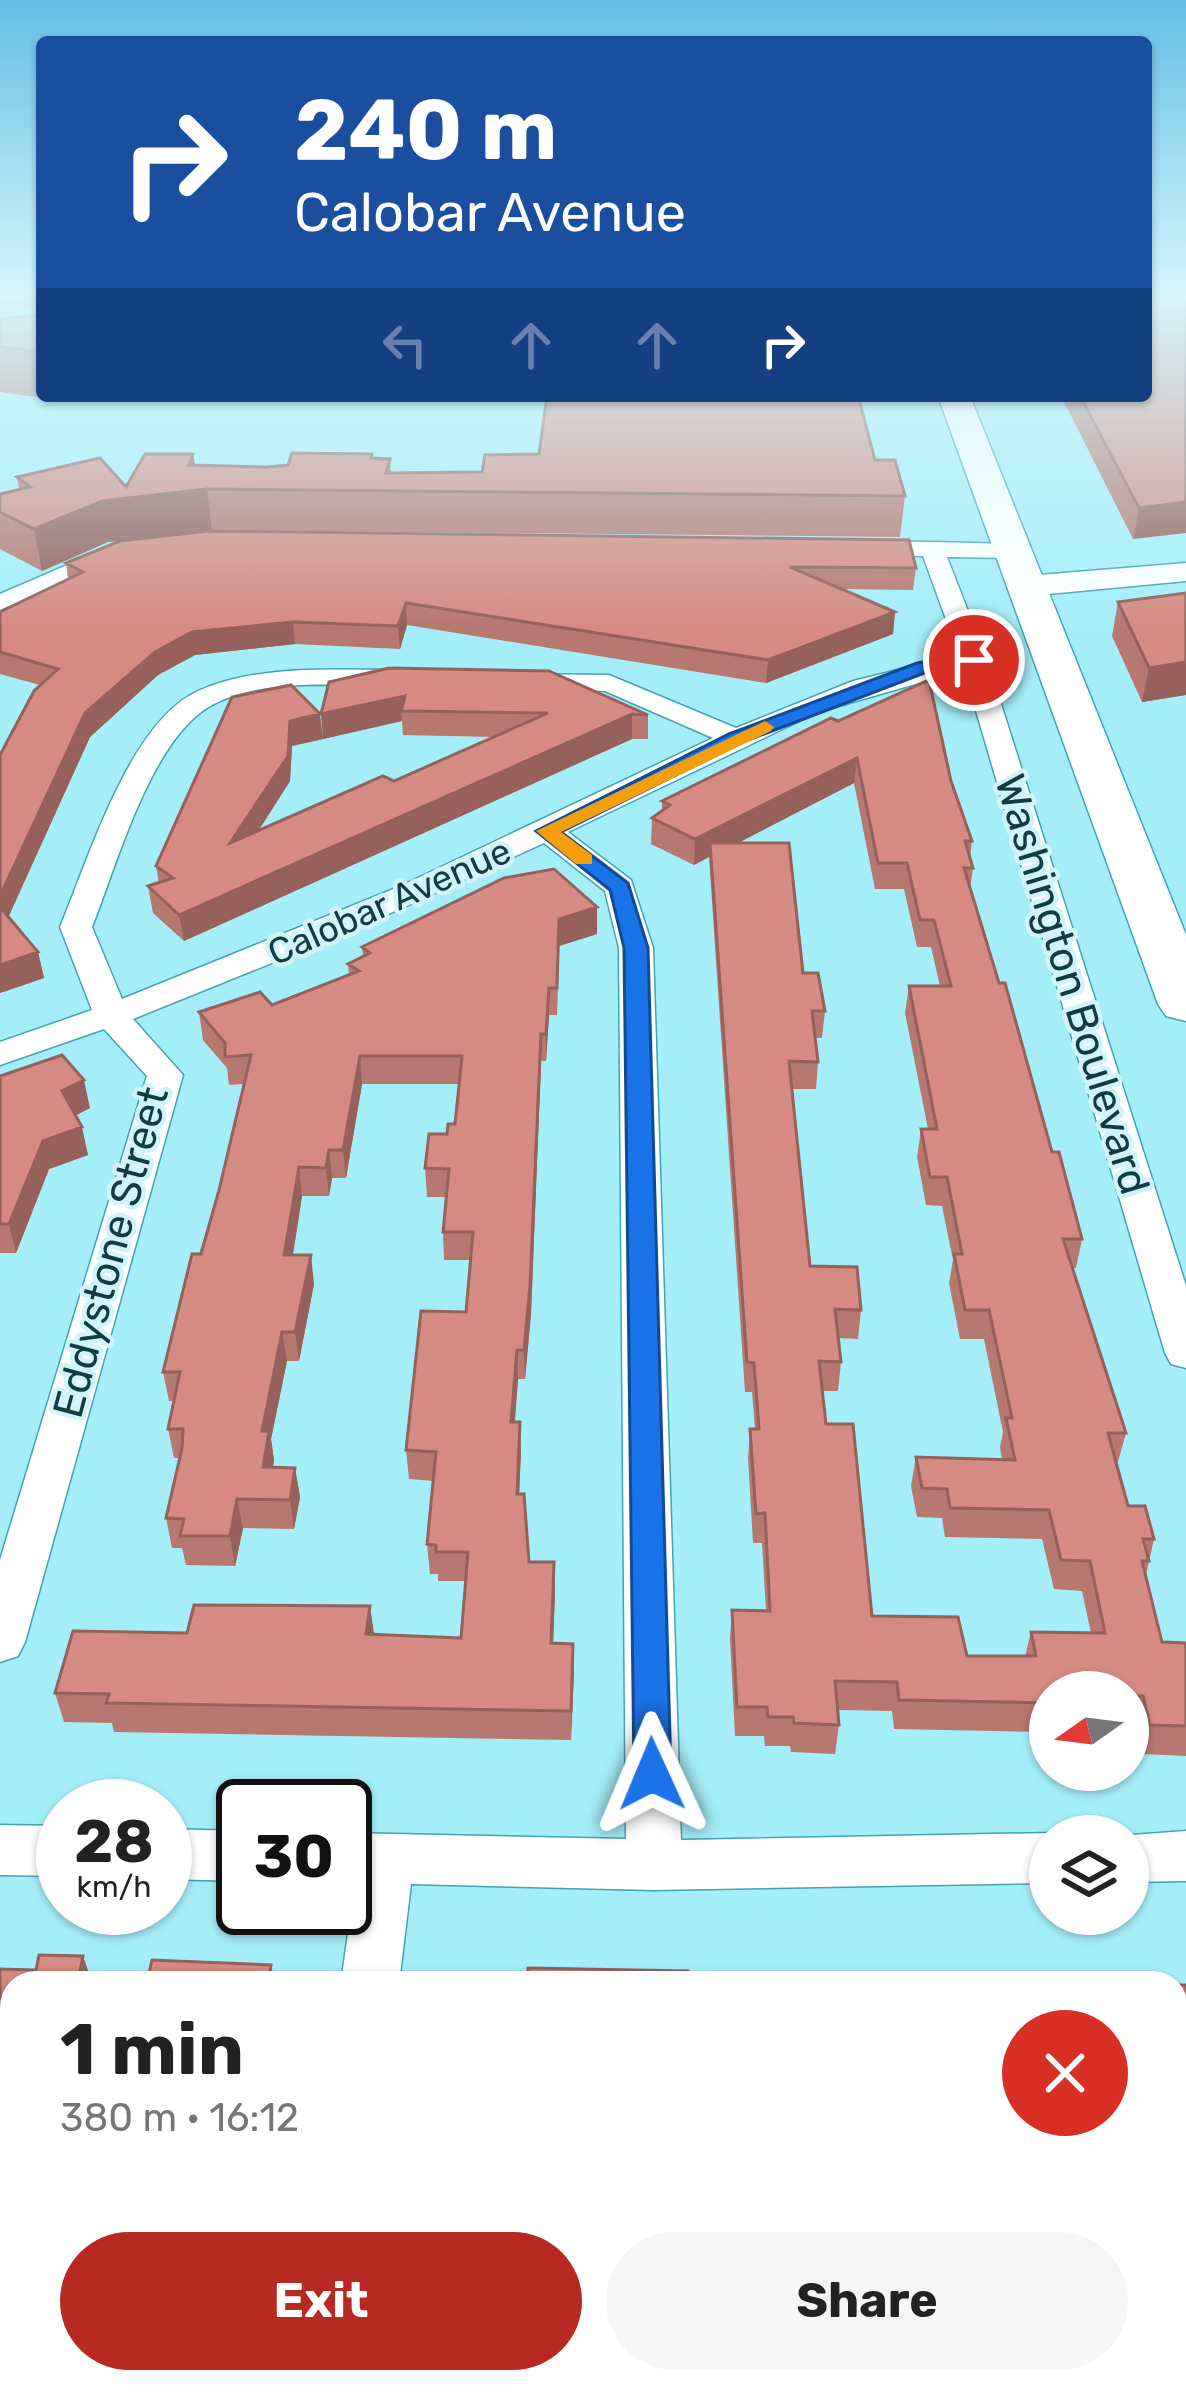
<!DOCTYPE html>
<html lang="en">
<head>
<meta charset="utf-8">
<style>
  :root { --surface:#fff; --page:#f6f6f6; --text:#222; --muted:#767676; --accent:#b72921 }
  body { margin:0; font-family:Rubik,sans-serif; background:var(--page); color:var(--text); height:100vh; display:flex; flex-direction:column; font-size:45px; white-space:nowrap }
  * { box-sizing:border-box; margin:0 }
  p { font-size:39px; color:var(--muted) }
  .icon { flex:none; width:66px; height:66px; fill:none; stroke:currentColor; stroke-width:2; stroke-linecap:round; stroke-linejoin:round }
  .map { position:relative; flex:1; overflow:hidden }
  .drawer { position:absolute; left:0px; top:1971px; width:1188px; height:423px; display:flex; flex-direction:column; background:var(--surface); border-radius:36px 36px 0 0; box-shadow:0 3px 9px #0004 }
  .drawer>* { flex:none }
  .banner { position:absolute; left:36px; top:36px; width:1116px; height:366px; border-radius:12px; box-shadow:0 3px 9px #0004; background:#1a4fa0; color:#fff; overflow:hidden }
  .needle { width:78px; rotate:256deg }
  .fabs { position:absolute; left:1029px; top:1671px; display:grid; gap:24px }
  .fabs a { display:grid; place-items:center; width:120px; height:120px; border-radius:50%; background:var(--surface); box-shadow:0 3px 9px #0004; font-size:60px }
  .speed { position:absolute; left:36px; top:1779px; display:flex; gap:24px; font-size:60px; font-weight:700; text-align:center }
  .speed>* { display:grid; place-content:center; width:156px; height:156px; border-radius:50%; background:var(--surface); box-shadow:0 3px 9px #0004; line-height:1 }
  .speed small { font-size:30px; font-weight:400 }
  .speed .limit { border:6px solid #111; border-radius:18px; background:#fff; color:#111 }
  .pin { position:absolute; display:grid; place-items:center; width:102px; height:102px; color:#fff; margin:-51px; border:6px solid #fff; border-radius:50%; box-shadow:0 3px 12px #0007 }
  .me { position:absolute; width:132px; margin:-66px; rotate:359deg; stroke-linejoin:round; filter:drop-shadow(0 0 9px #0008) }
  .turn { display:flex; align-items:center; gap:42px; height:252px; padding:0 60px; font-size:54px }
  .turn .icon { width:156px; height:156px; stroke-width:2.5 }
  .turn b { display:block; font-size:84px; line-height:102px }
  .lanes { display:flex; align-items:center; height:114px; padding:0 60px; background:#0003; justify-content:center; gap:60px; direction:ltr }
  .lanes .off { opacity:.35 }
  .round { display:grid; place-items:center; flex:none; width:126px; height:126px; border-radius:63px; background:var(--page) }
  .headline { display:flex; align-items:center; justify-content:space-between; height:204px; padding:0 60px }
  h1 { font-size:72px; font-weight:700; line-height:90px }
  .cta { display:flex; gap:24px; margin-top:auto; padding:24px 60px }
  .cta a { flex:1; height:138px; border-radius:72px; background:var(--accent); color:#fff; font-size:48px; font-weight:700; line-height:138px; text-align:center }
  .cta a+a { background:var(--page); color:var(--text) }
  .map>svg:first-child { display:block }
</style>
</head>
<body>
<div class="map">
<svg width="1186" height="2393" viewBox="0 0 1186 2393">
  <rect width="100%" height="100%" fill="#a4eefa"/>
  <g fill="none" stroke-linecap="round" stroke-linejoin="round">
    <defs>
      <path id="minor" d="M932,542L1013,544L1025,551L1013,558L947,557L987,660L1186,1286V1368L1171,1364L1165,1353L964,670L818,712L568,832L631,880L653,948L681,1840L1050,1833L1058,1836H1050V1883L654,1890L411,1884L399,1983H341L355,1883H345V1833L626,1839L619,948L605,891L544,843L356,929L133,1019L183,1075L25,1642L18,1656L0,1662V1560L147,1076L104,1029L0,1065V1042L92,1010L60,927C88,861 129,722 198,691C259,664 335,670 400,670L413,678L400,686C343,686 269,677 216,703C152,733 117,865 92,927L122,999L401,886L713,738L605,691L524,688L515,686V674L609,675L736,728L853,681L959,655L923,556L858,555L846,548L858,541Z
        M116,544L128,551L124,556L0,610V594Z
        M0,1825L63,1826V1876L0,1875Z
        M165,1829L243,1831V1881L165,1879Z
        M1186,1831V1881L1128,1882V1836H1118Z
        M286,2382H354L352,2393H284Z"/>
      <path id="tertiary" d="M1186,563V581L1027,596L1011,586L1027,576Z"/>
      <path id="primary" d="M938,396H970L1186,935V1021L1166,1016L1158,1004Z"/>
    </defs>
    <use href="#minor" stroke="#41a4b2" stroke-width="3"/>
    <use href="#tertiary" stroke="#41a4b2" stroke-width="3"/>
    <use href="#primary" stroke="#41a4b2" stroke-width="3"/>
    <use href="#minor" fill="#fff" fill-rule="evenodd"/>
    <use href="#tertiary" fill="#fff" fill-rule="evenodd"/>
    <use href="#primary" fill="#fff" fill-rule="evenodd"/>
  </g>
  <path fill="#b7786f" fill-rule="evenodd" d="M0,294H42V310L0,304Z
    M1186,294L1133,539L1061,396H1146Z
    M42,315V396H56L51,399L0,392V319Z
    M193,454L195,465L267,467L372,454L373,458L390,459L391,473L482,472L539,454L875,460L905,496L900,537L212,530L108,542L42,571L0,549V494L19,489L17,477L126,487Z
    M66,563L916,568L913,590L843,589L895,612L893,634L766,683L407,625L400,649L295,644L195,655L158,675L90,737L8,917L38,952L44,978L0,993V755L40,685L0,674V612L68,579Z
    M1186,593V695L1142,702L1112,636L1118,602Z
    M329,682L648,715V739H632L184,941L153,913L148,886L159,883L156,866L232,697L323,739L292,746L290,781L259,830L394,781L495,737L403,735L402,721L323,739Z
    M831,718L951,781L972,841L970,858L973,868L970,888L1052,1152L1082,1239L1076,1268H1073L1126,1433L1118,1462H1116L1128,1506L1154,1539L1146,1575L1162,1642L1186,1643V1756L1141,1754L1134,1725H1128V1692H1050V1724L1048,1732L894,1729L892,1711L838,1710L839,1725L835,1754L791,1752L790,1746H765L764,1736H735L730,1639L732,1610L766,1611L762,1543H753L748,1458L750,1429H755L752,1392H745L709,857L694,865L651,844L652,818L662,810V801ZM854,783L875,889H904L917,947H931L940,986H909L905,1013L928,1129H921L917,1157L926,1205L942,1206L953,1260L949,1283L960,1339H984L1003,1432L1000,1447L1002,1459L916,1457L911,1486L917,1517L942,1518L945,1537L1042,1539L1054,1589L1082,1591L1091,1633L1031,1632L1025,1656H967L872,1616L826,1424L823,1391H838L841,1362L838,1338L858,1339L861,1310L810,1266L791,1089H816L818,1062L815,1038H822L825,1011L803,973L738,843Z
    M597,934L559,946L557,1015H549L546,1061H541L531,1314L525,1379H518L515,1422L521,1451L519,1494L529,1562L555,1591L553,1643L573,1644L571,1740L114,1732L112,1723L64,1722L55,1693L187,1633L370,1606L374,1635L461,1638L466,1581H438V1574H430L427,1544L433,1481L409,1479L406,1450L466,1312L470,1260H444L443,1232L446,1197H427L425,1168L455,1124L459,1084H362L346,1178H332L329,1196H302L293,1255L314,1284L299,1361H287L271,1439L274,1460L273,1468H295L300,1497L294,1529L243,1528L235,1566L186,1565L182,1548H172L166,1518L180,1458H174L168,1429L174,1401H169L163,1372L219,1190L244,1084L229,1085L227,1068L203,1040L199,1012L272,1005L349,975L348,964L363,956L362,947Z
    M0,1076L90,1108L76,1115L88,1155L49,1169L16,1253H0Z
    M83,1956L91,1980L147,1982L271,1965L275,1983H12V2122L0,2121V1969L36,1970Z
    M1176,1985H1186V2188H1176Z
    M606,2382H661V2384Z
    M762,2382H1048L1049,2393H955V2391L763,2386Z"/>
  <path fill="#95615a" d="M193,454L198,490L207,489L212,530L108,542L42,571L34,529L189,465Z
    M1186,502V533L1133,539L1139,508Z
    M406,603L407,625L400,649L398,626Z
    M895,612L893,634L766,683L768,660Z
    M293,622L295,644L195,655L158,675L90,737L3,929L0,916V896L85,713L155,652L192,632Z
    M1186,662V695L1142,702L1149,668Z
    M405,696L401,711L402,721L323,739L321,714Z
    M320,714L323,739L292,746L290,781L234,868L230,843L290,721Z
    M632,714V739L184,941L179,915Z
    M857,758L854,783L711,857L710,843L709,857L694,865L695,839Z
    M597,907V934L559,946L557,1015L559,919Z
    M38,952L44,978L0,993V965Z
    M549,988V1015L546,1061V1034Z
    M541,1034V1061L531,1314L525,1379L524,1350Z
    M360,1056L362,1084L346,1178L343,1150Z
    M84,1080L90,1108L69,1119L62,1091Z
    M82,1127L88,1155L49,1169L16,1253L9,1224L43,1141Z
    M329,1150L332,1178L329,1196L326,1168Z
    M299,1167L302,1196L288,1284L284,1255Z
    M311,1255L314,1284L299,1361L295,1332Z
    M282,1332L287,1361L271,1439L274,1460L268,1497L263,1467L262,1431Z
    M517,1350L518,1379L512,1451L511,1422Z
    M520,1422L521,1451L518,1523L517,1494Z
    M295,1468L300,1497L294,1529L290,1500Z
    M237,1499L243,1528L235,1566L230,1536Z
    M554,1562L555,1591L552,1673L551,1643Z
    M370,1606L374,1635L366,1634Z
    M573,1644L574,1673L571,1740V1711Z
    M83,1956L92,1983L78,1980Z
    M271,1965L275,1983H268Z
    M179,2382H192L190,2393H178Z"/>
  <path fill="#d58b81" stroke="#95615a" stroke-width="3" d="M1146,294H1186V502L1139,508L1080,396H1146Z
    M42,315V352L0,347V319Z
    M547,396H858L875,460H895L905,496L207,489L102,501L34,529L0,512V494L30,487L17,477L100,458L126,487L145,454H193L189,465L267,467L288,465L292,453L372,454L371,458L390,459L386,473L482,472L485,455L539,454Z
    M209,531L909,540L916,568L790,567L895,612L768,660L406,603L398,626L293,622L192,632L155,652L85,713L0,896V755L34,691L58,669L0,652V612L83,572L66,563L120,541Z
    M1186,593V662L1149,668L1118,602Z
    M389,668L549,671L648,715L632,714L179,915L148,886L173,878L156,866L232,697L291,685L320,714L290,721L288,756L230,843L383,776L394,781L548,713L401,711L405,696L321,714L329,682Z
    M929,680L951,781L972,841H965L973,868H964L999,983H1005L1052,1152H1059L1082,1239H1063L1126,1433H1108L1128,1506H1145L1154,1539H1143L1149,1561H1142L1162,1642L1186,1643V1726L1150,1725L1143,1696H1128V1692H1050V1703L899,1700L897,1682L835,1681L839,1725L794,1723L793,1717H768L767,1707H737L732,1610L770,1611L765,1513L756,1514L750,1429H759L754,1363L747,1362L710,843H789L803,973H818L825,1011H812L818,1062L789,1061L810,1266L857,1267L861,1310L835,1309L841,1362L819,1361L826,1424H853L872,1616L958,1617L967,1656H1036L1031,1632L1105,1633L1090,1561L1061,1560L1049,1510L950,1508L947,1489L922,1488L916,1457L1015,1460L1006,1418H1012L989,1310H965L954,1254H962L947,1177H930L921,1129H937L909,986H951L934,920H920L907,863H878L857,758L695,839L652,818L670,805L662,801L831,718L838,721Z
    M554,869L597,907L559,919L557,988H549L546,1034H541L530,1285L524,1350H517L511,1422H520L517,1494H524L529,1562H554L551,1643L573,1644L571,1711L106,1703L109,1694L55,1693L73,1631L187,1633L194,1605L370,1606L366,1634L461,1638L468,1552H436V1545L427,1544L436,1452L406,1450L421,1311L466,1312L473,1232H443L449,1169L425,1168L429,1134H447L448,1124H455L462,1056H360L343,1150H329L326,1168L299,1167L284,1255H311L295,1332H282L262,1431H269L263,1467L295,1468L290,1500L237,1499L230,1536H180L184,1519L166,1518L182,1448L183,1429H168L180,1372H163L192,1254H201L219,1190L251,1055L225,1057V1043L199,1012L260,992L272,1005L359,971L348,964L370,953L362,947L504,878Z
    M0,907L38,952L0,965Z
    M62,1055L84,1080L62,1091L82,1127L43,1141L9,1224H0V1076Z
    M39,1955L83,1956L78,1980L147,1982L152,1960L271,1965L268,1983H12V2095H0V1969L36,1970Z
    M528,1968L688,1971L689,1981L705,1983H527Z
    M925,1977L975,1978L976,1983H926Z
    M1176,1985H1186V2161L1176,2160V1996H1179Z
    M0,2299H12V2382H17V2384H82L83,2382H179L178,2393H0Z
    M977,2382H1048L1049,2393H978Z"/>
  <linearGradient id="sky" x2="0" y2="1"><stop stop-color="#65bee4"/><stop offset="0.47" stop-color="#d6f7fd"/><stop offset="1" stop-color="#d6f7fd" stop-opacity="0"/></linearGradient>
  <rect width="1186" height="629" fill="url(#sky)"/>
  <path fill="#1a73e8" stroke="#114b97" stroke-width="3" d="M974,654L981,656V664L927,672L743,742L561,832L628,883L648,948L671,1774L665,1785L652,1790L639,1785L634,1774L624,948L610,890L536,831L729,734L917,663Z"/>
  <path fill="#f59e0b" d="M765,721L774,727L771,731L561,832L592,855V864H576L536,831Z"/>
  <g text-anchor="middle" stroke-width="9" stroke-linejoin="round" paint-order="stroke">
    <g font-size="36" fill="#123c42" stroke="#d1f4fa">
      <text transform="translate(389 901) rotate(-24)" y="13">Calobar Avenue</text>
    </g>
    <g font-size="42" fill="#123c42" stroke="#d1f4fa">
      <text transform="translate(1073 984) rotate(73)" y="15">Washington Boulevard</text>
      <text transform="translate(110 1252) rotate(-75)" y="15">Eddystone Street</text>
    </g>
  </g>
</svg>
<div class="fabs">
<a><svg class="needle" viewBox="-14 -14 28 28"><path d="M0-13l5 13h-10z" fill="#e53935"/><path d="M0 13l5-13h-10z" fill="#767676"/></svg></a>
<a><svg class="icon" aria-label="layers" viewBox="0 0 24 24"><path d="M12 4l9 5-9 5-9-5zM3 14l9 5 9-5"/></svg></a>
</div>
<div class="speed"><div>28<small>km/h</small></div><div class="limit">30</div></div>
<div class="pin" style="left:974px;top:660px;background:#d93025"><svg class="icon" aria-label="arrive" viewBox="0 0 24 24"><path d="M6 21V4h12l-3 4 3 4H6"/></svg></div>
<svg class="me" style="left:652px;top:1774px" viewBox="-20 -20 40 40"><path d="M0-17L14 15 0 8-14 15z" fill="#1a73e8" stroke="#fff" stroke-width="4"/></svg>
<div class="banner">
<div class="turn"><svg class="icon" aria-label="right" viewBox="0 0 24 24"><path d="M7 20v-9h11M14 6l5 5-5 5"/></svg><div><b>240 m</b>Calobar Avenue</div></div>
<div class="lanes"><svg class="icon off" aria-label="left" viewBox="0 0 24 24"><path d="M17 20v-9H6M10 6l-5 5 5 5"/></svg><svg class="icon off" aria-label="ahead" viewBox="0 0 24 24"><path d="M12 20V5M6 11l6-6 6 6"/></svg><svg class="icon off" aria-label="ahead" viewBox="0 0 24 24"><path d="M12 20V5M6 11l6-6 6 6"/></svg><svg class="icon" aria-label="right" viewBox="0 0 24 24"><path d="M7 20v-9h11M14 6l5 5-5 5"/></svg></div>
</div>
<section class="drawer">
<div class="headline"><div><h1>1 min</h1><p>380 m · 16:12</p></div><a class="round" style="background:#d93025;color:#fff"><svg class="icon" aria-label="close" viewBox="0 0 24 24"><path d="M6 6l12 12M18 6L6 18"/></svg></a></div>
<div class="cta"><a>Exit</a><a>Share</a></div>
</section>
</div>
</body>
</html>
